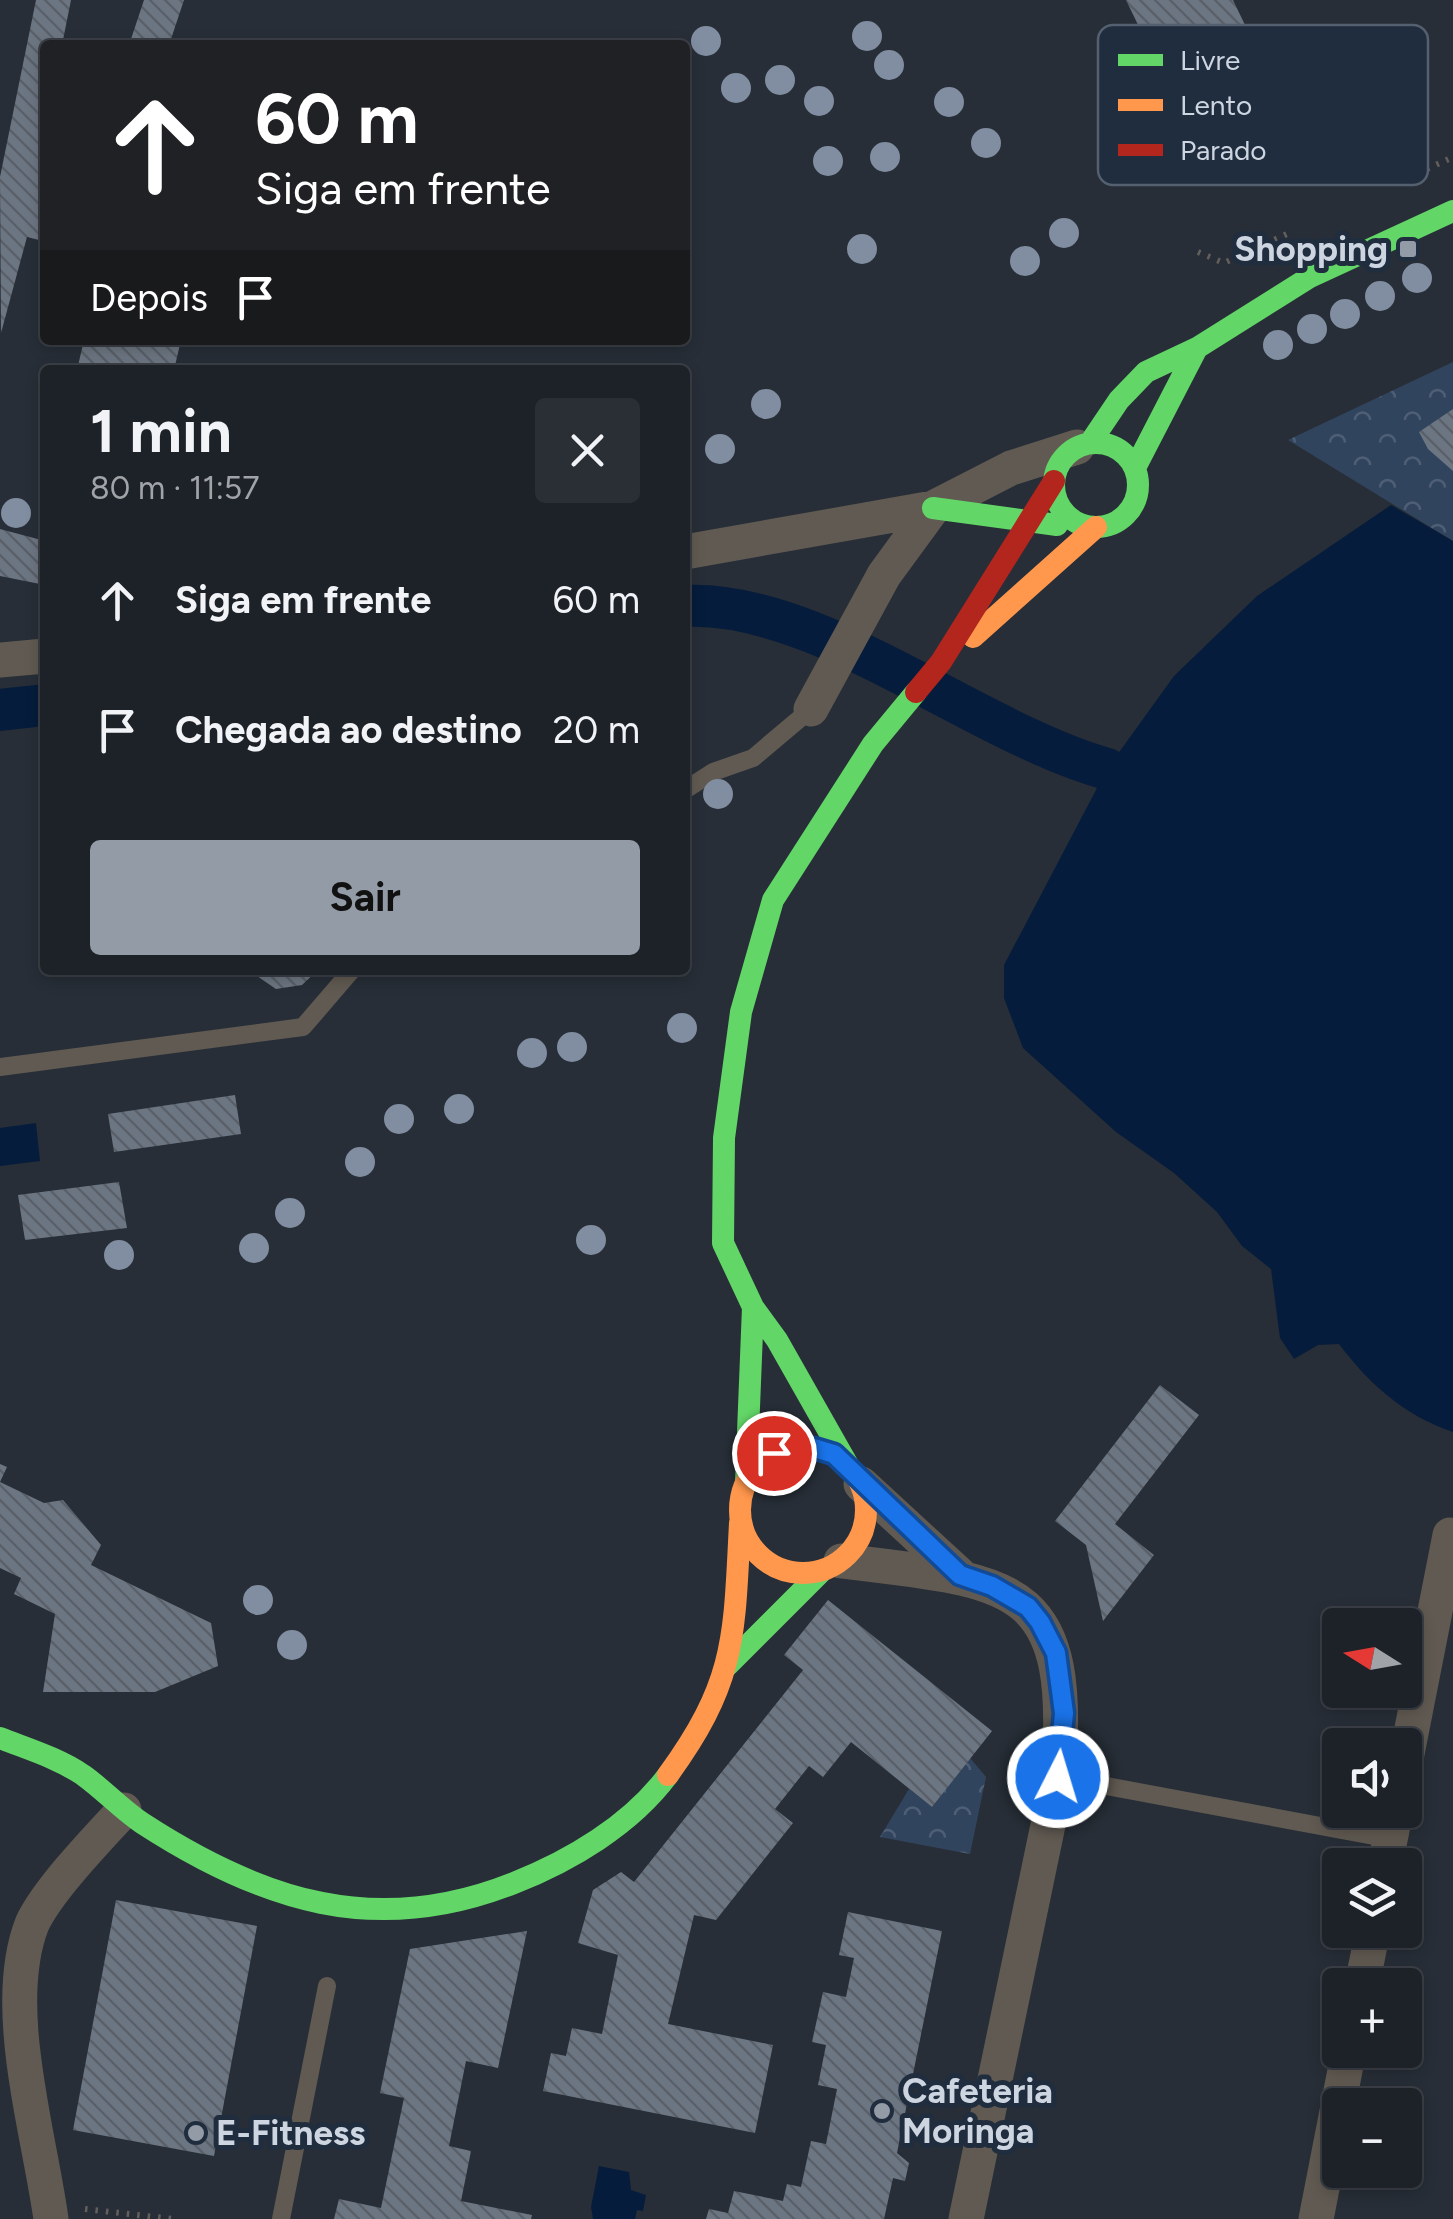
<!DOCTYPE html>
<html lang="pt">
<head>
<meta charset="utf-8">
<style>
  :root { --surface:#1d2229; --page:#2a2f35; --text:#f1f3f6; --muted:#a0a4a8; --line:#3b3f46; --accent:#939ba6 }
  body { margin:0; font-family:Figtree,sans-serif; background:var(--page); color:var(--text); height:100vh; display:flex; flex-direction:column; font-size:38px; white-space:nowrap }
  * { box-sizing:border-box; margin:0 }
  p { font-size:32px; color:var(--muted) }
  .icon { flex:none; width:55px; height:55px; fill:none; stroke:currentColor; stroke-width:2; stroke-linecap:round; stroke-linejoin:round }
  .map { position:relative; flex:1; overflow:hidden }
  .details { position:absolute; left:40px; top:365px; width:650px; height:610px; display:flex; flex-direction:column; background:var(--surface); border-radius:10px; box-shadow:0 5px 15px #0003,0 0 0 2px var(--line) }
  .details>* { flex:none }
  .guide { position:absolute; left:40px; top:40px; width:650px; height:305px; border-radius:10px; box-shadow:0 5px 15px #0003,0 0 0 2px var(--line); background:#202124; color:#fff; overflow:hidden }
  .needle { width:65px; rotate:281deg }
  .controls { position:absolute; left:1322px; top:1608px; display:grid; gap:20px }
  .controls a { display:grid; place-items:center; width:100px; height:100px; border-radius:10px; background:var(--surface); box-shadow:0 5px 15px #0003,0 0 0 2px var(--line); font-size:50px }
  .pin { position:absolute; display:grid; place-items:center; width:85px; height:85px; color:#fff; margin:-42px; border:5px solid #fff; border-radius:50%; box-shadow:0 2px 10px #0007 }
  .me { position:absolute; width:110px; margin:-55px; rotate:5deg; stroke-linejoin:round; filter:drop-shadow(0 0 8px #0008) }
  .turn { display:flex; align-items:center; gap:35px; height:210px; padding:0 50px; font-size:45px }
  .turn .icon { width:130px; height:130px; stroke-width:2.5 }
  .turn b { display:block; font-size:70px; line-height:85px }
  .then { display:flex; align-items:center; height:95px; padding:0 50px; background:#0003; gap:20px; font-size:38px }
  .round { display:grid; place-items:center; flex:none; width:105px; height:105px; border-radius:10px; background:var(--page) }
  .summary { display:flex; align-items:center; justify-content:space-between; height:170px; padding:0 50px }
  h1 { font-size:60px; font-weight:700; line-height:75px }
  .action { display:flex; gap:20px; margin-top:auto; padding:20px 50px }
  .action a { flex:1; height:115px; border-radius:10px; background:var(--accent); color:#111; font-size:40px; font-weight:700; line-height:115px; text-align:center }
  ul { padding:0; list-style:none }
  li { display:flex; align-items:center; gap:30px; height:130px; padding:0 50px }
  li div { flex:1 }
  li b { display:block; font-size:38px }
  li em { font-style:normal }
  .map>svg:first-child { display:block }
</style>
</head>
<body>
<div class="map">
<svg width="1453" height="2219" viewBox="0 0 1453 2219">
  <defs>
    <pattern id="park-crowns" width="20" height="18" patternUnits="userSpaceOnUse" patternTransform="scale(2.5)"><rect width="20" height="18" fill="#31445e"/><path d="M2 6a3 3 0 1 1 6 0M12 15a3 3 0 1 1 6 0" fill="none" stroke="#4e5e75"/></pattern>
    <pattern id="building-back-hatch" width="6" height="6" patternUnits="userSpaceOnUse" patternTransform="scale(2.5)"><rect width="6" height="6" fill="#6c7682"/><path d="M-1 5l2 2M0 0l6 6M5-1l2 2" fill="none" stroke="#5a6069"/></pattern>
  </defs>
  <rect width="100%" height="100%" fill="#272e37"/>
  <path fill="url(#park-crowns)" d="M1453,362V541L1288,440Z
    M970,1758L986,1777L970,1854L880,1837L909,1789L932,1807Z"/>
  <path fill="#061c3c" d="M1391,505L1453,541V1432C1405,1416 1369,1384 1339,1344L1318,1345L1294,1359L1280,1338L1271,1269L1242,1246L1217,1212L1174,1173L1116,1132L1023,1048L1004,998V965L1107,769L1174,676L1257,596Z
    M36,1123L40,1161L0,1166V1128Z
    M599,2166L629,2172L631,2190L646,2195L643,2211L637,2210L635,2219H593L591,2207Z"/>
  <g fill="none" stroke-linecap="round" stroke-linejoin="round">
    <path stroke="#061c3c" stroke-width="42" d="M685,606C819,600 975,732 1107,769
      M0,710L45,705"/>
  </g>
  <path fill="url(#building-back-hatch)" d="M36,0H71L62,45H45V232L43,241L27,237L1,333L0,177Z
    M144,0H184L169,45H129Z
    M1126,0H1233L1294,127L1208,169Z
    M84,340H181L174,370H77Z
    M1453,409V471L1428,449L1419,432Z
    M0,529L45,541V585L0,576Z
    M248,970H318L302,985L276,989Z
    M235,1095L241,1134L114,1152L108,1114Z
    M119,1182L127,1228L25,1240L18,1195Z
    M1160,1385L1199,1415L1115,1524L1154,1555L1103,1621L1086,1545L1055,1521Z
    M0,1464L7,1467L0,1482L44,1503L63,1500L101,1545L91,1565L211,1623L218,1666L155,1692H43L55,1614L14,1594L21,1578L0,1568Z
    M828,1600L992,1731L932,1807L851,1742L823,1777L809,1766L775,1809L793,1823L716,1920L694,1915L668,2024L773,2045L755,2133L543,2091L551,2053L566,2056L572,2028L602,2034L618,1955L578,1943L593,1890L621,1872L634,1882L803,1670L784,1655Z
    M116,1900L257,1926L214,2156L73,2130Z
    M848,1912L942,1931L897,2153L909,2163L905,2181L893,2178L884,2219H706L709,2209L728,2213L734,2191L783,2201L787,2184L801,2187L811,2141L826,2144L837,2089L818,2085L826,2045L812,2042L823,1992L846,1997L854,1958L839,1955Z
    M527,1931L498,2068L466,2061L449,2146L471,2151L461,2201L532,2215L531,2219H334L339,2199L381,2208L404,2098L380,2093L410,1949Z"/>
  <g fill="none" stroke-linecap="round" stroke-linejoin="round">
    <path stroke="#625f5c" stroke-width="6" stroke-dasharray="2.5 8" stroke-linecap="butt" d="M1427,169L1453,157
      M1198,252L1224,263L1289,233
      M85,2209L173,2219"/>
    <path stroke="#605a52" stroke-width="18" d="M685,790L713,772L753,758L811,709
      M0,1067L303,1027L352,970
      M1058,1777L1390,1839
      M281,2219L327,1986"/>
    <path stroke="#605a52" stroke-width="35" d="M933,508L1011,468L1077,447
      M685,552L933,508L884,575L811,709
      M0,660L45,656
      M861,1484L960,1575
      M841,1561C1013,1582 1075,1579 1058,1777L966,2219
      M1405,1764L1450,1535
      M1385,1865L1396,1810
      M1362,1985L1373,1930
      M51,2219C39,2132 0,2006 32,1924C47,1891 98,1838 124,1810
      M1316,2219L1349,2050"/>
    <path stroke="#63d668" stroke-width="22" d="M1090,443L1119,400L1146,372L1197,348L1310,277L1453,211
      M1054 485a42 42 0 1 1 84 0a42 42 0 1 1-84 0Z
      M1135,468L1197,348
      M933,508L1057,525
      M849,1467L777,1340L753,1307L723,1243L724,1138L741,1012L773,900L873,744L916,692
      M746,1482L753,1307
      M728,1665L822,1571
      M0,1738C28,1749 58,1758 83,1775C104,1790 121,1809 142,1823C262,1901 376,1938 514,1883C570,1861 631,1825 668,1775"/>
    <path stroke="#ff974d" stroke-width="22" d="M973,637L1096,527
      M740 1510a63 63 0 1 1 126 0a63 63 0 1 1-126 0Z
      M668,1775C737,1680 734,1636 740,1523"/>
    <path stroke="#b3261e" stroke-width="22" d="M916,692L941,662L1054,481"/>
  </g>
  <g fill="#818ea1">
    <circle cx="867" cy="36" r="15"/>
    <circle cx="706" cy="41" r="15"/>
    <circle cx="889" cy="65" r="15"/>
    <circle cx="780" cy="80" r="15"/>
    <circle cx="736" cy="88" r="15"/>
    <circle cx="819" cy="101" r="15"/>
    <circle cx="949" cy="102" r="15"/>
    <circle cx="986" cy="143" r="15"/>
    <circle cx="885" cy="157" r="15"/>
    <circle cx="828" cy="161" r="15"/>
    <circle cx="1064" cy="233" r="15"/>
    <circle cx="862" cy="249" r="15"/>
    <circle cx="1025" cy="261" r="15"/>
    <circle cx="1417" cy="278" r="15"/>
    <circle cx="1380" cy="296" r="15"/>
    <circle cx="1345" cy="314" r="15"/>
    <circle cx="1312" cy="329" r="15"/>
    <circle cx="1278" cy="345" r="15"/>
    <circle cx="766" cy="404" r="15"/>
    <circle cx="720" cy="449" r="15"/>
    <circle cx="16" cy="513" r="15"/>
    <circle cx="718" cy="794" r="15"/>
    <circle cx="682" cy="1028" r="15"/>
    <circle cx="572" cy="1047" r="15"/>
    <circle cx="532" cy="1053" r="15"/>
    <circle cx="459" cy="1109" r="15"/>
    <circle cx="399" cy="1119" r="15"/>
    <circle cx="360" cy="1162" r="15"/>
    <circle cx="290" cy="1213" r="15"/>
    <circle cx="591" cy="1240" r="15"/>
    <circle cx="254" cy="1248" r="15"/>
    <circle cx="119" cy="1255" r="15"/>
    <circle cx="258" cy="1600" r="15"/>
    <circle cx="292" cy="1645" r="15"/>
  </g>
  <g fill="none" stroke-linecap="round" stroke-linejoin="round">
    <defs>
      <path id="route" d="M774,1453L814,1448L834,1454L960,1575L992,1586L1028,1607L1040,1622L1056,1653L1064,1713L1058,1777"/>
    </defs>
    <use href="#route" stroke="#114b97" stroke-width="25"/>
    <use href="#route" stroke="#1a73e8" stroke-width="18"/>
  </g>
  <g fill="#939ba6" stroke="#202d3e" stroke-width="4">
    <rect x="1398" y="239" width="20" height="20" rx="5"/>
    <circle cx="882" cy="2111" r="10"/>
    <circle cx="196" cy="2133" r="10"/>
  </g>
  <g text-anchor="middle" stroke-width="10" stroke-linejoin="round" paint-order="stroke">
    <g font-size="35" font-weight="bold" fill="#cdd5e1" stroke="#202d3e" text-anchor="start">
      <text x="1388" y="261" text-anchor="end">Shopping</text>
      <text x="902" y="2103">Cafeteria<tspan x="902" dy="40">Moringa</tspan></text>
      <text x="216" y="2145">E-Fitness</text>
    </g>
  </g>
  <rect x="1098" y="25" width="330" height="160" rx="15" fill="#202d3e" stroke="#545f6f" stroke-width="2.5"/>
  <rect x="1118" y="54" width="45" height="12" fill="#63d668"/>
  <rect x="1118" y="99" width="45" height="12" fill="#ff974d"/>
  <rect x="1118" y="144" width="45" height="12" fill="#b3261e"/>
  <g font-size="28" fill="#cdd5e1">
    <text x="1180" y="70">Livre</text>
    <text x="1180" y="115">Lento</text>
    <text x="1180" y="160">Parado</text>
  </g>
</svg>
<div class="controls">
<a><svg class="needle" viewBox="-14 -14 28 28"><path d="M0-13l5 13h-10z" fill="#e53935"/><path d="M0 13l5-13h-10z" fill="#a0a4a8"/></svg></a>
<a><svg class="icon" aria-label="sound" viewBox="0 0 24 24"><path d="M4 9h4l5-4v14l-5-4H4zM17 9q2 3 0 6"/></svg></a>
<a><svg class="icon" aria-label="layers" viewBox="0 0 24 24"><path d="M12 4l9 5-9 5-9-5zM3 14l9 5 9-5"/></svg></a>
<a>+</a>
<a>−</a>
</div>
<div class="pin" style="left:774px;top:1453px;background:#d93025"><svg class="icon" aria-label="arrive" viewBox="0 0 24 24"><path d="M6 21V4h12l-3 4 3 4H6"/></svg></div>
<svg class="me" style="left:1058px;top:1777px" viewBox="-20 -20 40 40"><circle r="17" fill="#1a73e8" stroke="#fff" stroke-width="3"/><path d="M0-11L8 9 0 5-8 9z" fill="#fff"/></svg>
<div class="guide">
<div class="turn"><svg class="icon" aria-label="ahead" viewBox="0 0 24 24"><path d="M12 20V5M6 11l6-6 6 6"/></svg><div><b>60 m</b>Siga em frente</div></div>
<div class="then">Depois<svg class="icon" aria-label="arrive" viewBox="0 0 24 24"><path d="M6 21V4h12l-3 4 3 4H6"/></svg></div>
</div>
<section class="details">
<div class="summary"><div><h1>1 min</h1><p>80 m · 11:57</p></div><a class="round"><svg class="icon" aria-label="close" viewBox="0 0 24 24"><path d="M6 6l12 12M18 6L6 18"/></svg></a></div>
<ul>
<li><svg class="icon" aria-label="ahead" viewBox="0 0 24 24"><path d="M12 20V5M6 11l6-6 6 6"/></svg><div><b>Siga em frente</b></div><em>60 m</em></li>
<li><svg class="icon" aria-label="arrive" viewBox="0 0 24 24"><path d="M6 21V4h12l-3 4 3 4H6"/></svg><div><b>Chegada ao destino</b></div><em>20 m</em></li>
</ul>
<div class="action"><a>Sair</a></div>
</section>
</div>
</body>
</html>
